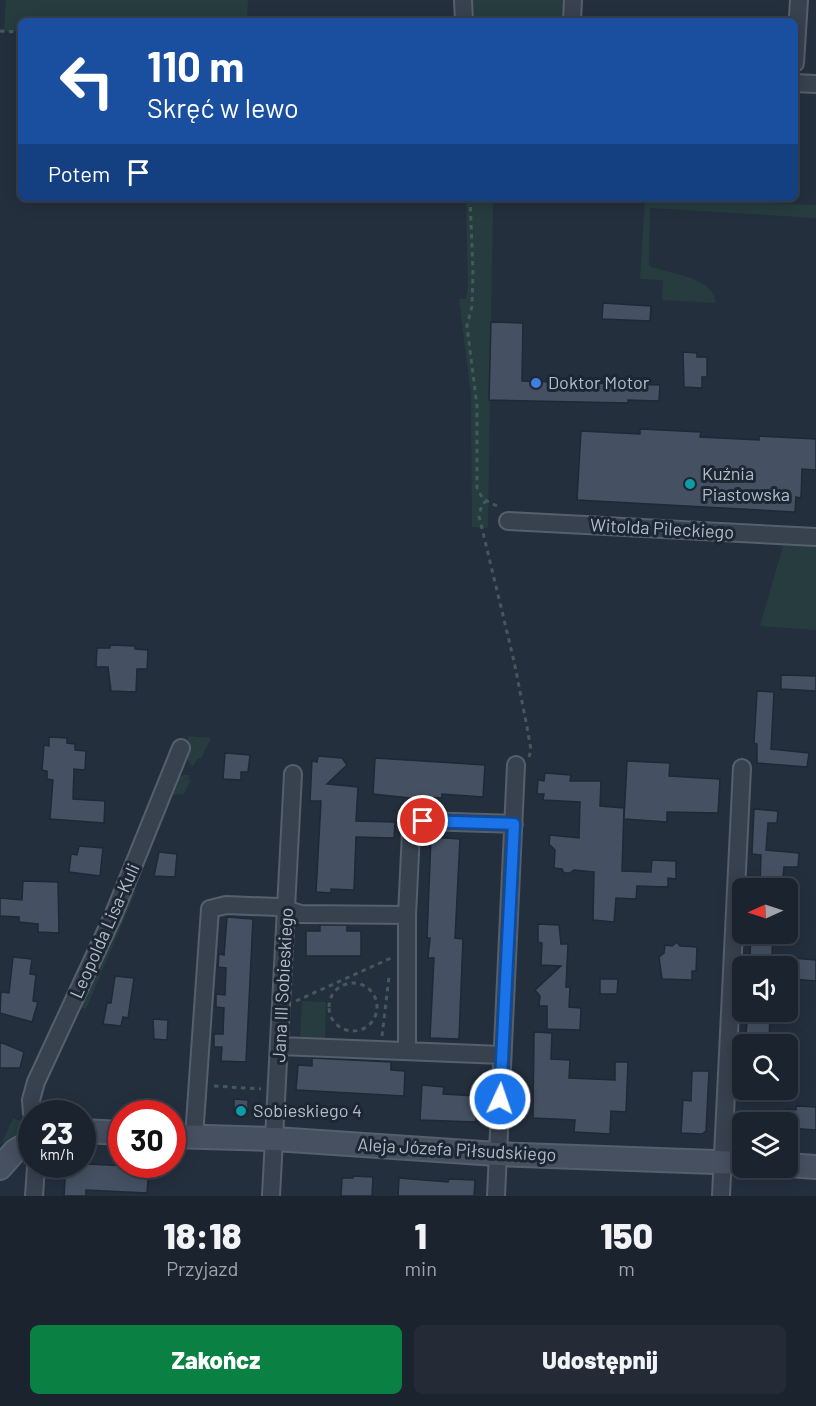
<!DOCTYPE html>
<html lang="pl">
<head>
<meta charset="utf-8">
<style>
  :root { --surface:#1b232e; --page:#242b36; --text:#f1f3f6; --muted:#a0a4aa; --line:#39404a; --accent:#0b8043 }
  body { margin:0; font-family:Barlow,sans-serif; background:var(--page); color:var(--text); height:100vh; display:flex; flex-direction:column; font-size:22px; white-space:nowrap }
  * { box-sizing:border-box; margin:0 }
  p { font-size:20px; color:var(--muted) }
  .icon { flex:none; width:33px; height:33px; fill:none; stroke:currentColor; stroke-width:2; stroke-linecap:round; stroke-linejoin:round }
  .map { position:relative; height:1196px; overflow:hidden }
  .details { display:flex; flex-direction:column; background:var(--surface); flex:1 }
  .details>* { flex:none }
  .guide { position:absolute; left:18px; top:18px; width:780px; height:183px; border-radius:9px; box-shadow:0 3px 15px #0003,0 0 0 2px var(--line); background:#1a4fa0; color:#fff; overflow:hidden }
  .needle { width:39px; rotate:267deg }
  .buttons { position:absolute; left:732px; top:878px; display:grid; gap:12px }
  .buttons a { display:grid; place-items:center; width:66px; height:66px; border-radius:9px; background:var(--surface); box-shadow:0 3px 15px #0003,0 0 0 2px var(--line); font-size:30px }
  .speed { position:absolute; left:18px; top:1100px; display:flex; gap:12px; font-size:30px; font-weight:700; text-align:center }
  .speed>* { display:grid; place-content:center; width:78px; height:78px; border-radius:50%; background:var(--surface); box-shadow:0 3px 15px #0003,0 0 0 2px var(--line); line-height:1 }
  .speed small { font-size:15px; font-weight:400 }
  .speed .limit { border:9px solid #d22; background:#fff; color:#111 }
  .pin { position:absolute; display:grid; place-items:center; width:51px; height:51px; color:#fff; margin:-26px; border:3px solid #fff; border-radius:50%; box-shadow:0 2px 6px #0007 }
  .me { position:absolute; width:66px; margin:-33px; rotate:3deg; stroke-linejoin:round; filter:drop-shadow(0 0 4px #0008) }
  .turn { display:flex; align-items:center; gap:21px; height:126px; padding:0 30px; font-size:27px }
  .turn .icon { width:78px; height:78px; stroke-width:2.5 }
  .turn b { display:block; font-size:42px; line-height:51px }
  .then { display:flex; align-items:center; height:57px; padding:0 30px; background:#0003; gap:12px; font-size:22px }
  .eta { display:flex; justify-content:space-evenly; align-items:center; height:102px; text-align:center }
  .eta b { font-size:36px; font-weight:800; line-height:42px }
  .button { display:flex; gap:12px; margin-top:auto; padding:12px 30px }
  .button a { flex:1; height:69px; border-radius:9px; background:var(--accent); color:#fff; font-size:24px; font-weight:800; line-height:69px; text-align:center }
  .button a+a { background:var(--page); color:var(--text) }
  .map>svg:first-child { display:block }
</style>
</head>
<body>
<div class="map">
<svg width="816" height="1196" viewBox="0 0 816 1196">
  <rect width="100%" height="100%" fill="#242f3e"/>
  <path fill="#263c3f" d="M6,0H248L247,21H21V32L4,31Z
    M471,0H569L567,21H472Z
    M466,198H493L488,528L472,527L471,394L459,299H466L468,287Z
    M645,198L816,205V218L650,208L649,266C669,274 714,277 716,303L662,300L663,280L640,279Z
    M784,543L816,545V630L760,626Z
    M188,736L211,738L201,759L198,758L193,767C183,759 189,748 188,736Z
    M184,775H190L188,779L191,780L184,794L173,795L170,793L178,778Z
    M133,890L136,891L86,1009L78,1006Z
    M302,1001L326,1002L325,1039L300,1037Z
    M13,1118L25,1123L23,1132L10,1143H2Z"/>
  <path fill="#455162" stroke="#1f2835" stroke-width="1.5" d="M603,303L651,306L650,321L602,319Z
    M491,322L523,323L522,381L660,385L659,401L628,400V403L489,400Z
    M683,352L697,353V357H707V377H702V388L684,387Z
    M640,429L701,432L700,437L759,440V436L816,439V470L802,469L801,498L796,497L795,512L577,500L581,431L640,434Z
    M110,645L135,646V649L148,650L147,669H137L136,692L111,691L108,667H96L97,648H110Z
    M781,675L816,676V691L781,689Z
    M757,691L774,692L771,749L809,753L807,767L757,763V744L754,743Z
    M49,737L67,738V743L75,744V750L86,751L85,770L74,769L73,799L105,801L104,823L50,819L53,780L47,779V771L42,770L44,745L49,746Z
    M225,753L250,755L248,772H241V780L223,779Z
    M318,756L342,758L347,765L327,784L358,787L356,821L395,822L394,838L356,837L354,890L331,889V893L316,892L321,801H310L312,761L317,762Z
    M375,758L485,765L483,797L442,794V798L428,797V800L373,794Z
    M627,761L670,763L669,776L720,779L718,813L667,812V822L624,819Z
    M545,773L571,775L570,781H601L600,806L624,808L622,871L651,872L652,860L676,861V879L668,878V887L637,886L636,899L616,898L614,922L593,920L594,872L574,870L570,873H564L562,869L554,868L555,850L549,844L550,835L579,838L580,802L543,800L544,794H537L538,780L544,781Z
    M754,809L778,811L777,823H768L766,850L799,853L798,867H784L782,888H760L761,855L752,854Z
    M431,837L460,839L455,938L463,939L459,1039L430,1038L434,958H428L430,938H427Z
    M79,846L103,848L100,876L69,872L71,854L77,855Z
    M159,852L177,854L175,877L154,876Z
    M23,881L58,882L59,933L38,932V924L19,922V917L0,916V898L22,900Z
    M227,917L253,919L246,1062L221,1061L222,1047H214V1034H223L224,1008L216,1007V994L225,995L226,968L218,967L219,954L224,955Z
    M538,924L559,925L561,944H568L566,987H570L569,1007L581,1008L580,1030L547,1029V1006H539L540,996L535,990L561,966L541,965L542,943L538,942Z
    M320,925H347V931H361V956H306V931H320Z
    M751,933H773L772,956H750Z
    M677,942L680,946L697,947L696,971H692V980L662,979L659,957L664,953L665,945L672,946Z
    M13,957L32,959L30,974L36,975L33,1001L38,1002L32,1022L0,1013L1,992L9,993Z
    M792,958L816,960V981L791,979Z
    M115,976L134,978L128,1018L123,1017L121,1026L103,1024L107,1003H111Z
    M600,979H618L617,994H600Z
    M748,1012L770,1013L769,1044H745Z
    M153,1019L168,1020L167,1040L154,1039Z
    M534,1032L552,1033L551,1059L570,1060L569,1078L615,1080V1062H628L626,1112L611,1111L610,1134L574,1132L575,1120L533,1118Z
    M0,1042L24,1052L20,1068H0Z
    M312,1058L391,1062V1070L405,1071L404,1096L296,1090L298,1065L312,1066Z
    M692,1071H709L706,1131L702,1134L681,1133L683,1100L691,1101Z
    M422,1085L444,1087L443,1094L477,1096L476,1122L420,1120Z
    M234,1099L248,1100V1116L234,1115Z
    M796,1106L816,1107V1130L788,1128L786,1109L796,1110Z
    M87,1164L149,1167L147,1193L86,1190V1196H64L66,1165Z
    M353,1176L373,1177L372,1196H341L342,1178H353Z
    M399,1178L448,1182L449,1179L475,1180L474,1196H398Z"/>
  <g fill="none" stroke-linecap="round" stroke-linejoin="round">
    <defs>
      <path id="street" d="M463,0L464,21
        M572,21L573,0
        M795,63L799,0
        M795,83L816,84
        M508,521L816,537
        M280,1046L502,1055
        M407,1051V915L411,832L414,825L423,821L514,824
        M32,1113L31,1100L36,1082L113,916L181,748
        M194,1137L210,909L226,905L278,907L301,914L407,915
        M34,1196L36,1167
        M271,1196L293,774
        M496,1196L516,765
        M721,1196L742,768"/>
      <path id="secondary" d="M82,1131L122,1133
        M172,1136L275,1139L497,1154L742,1163
        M788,1165L816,1167
        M0,1168L15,1151L32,1141"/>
    </defs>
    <use href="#street" stroke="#565f6c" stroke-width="20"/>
    <use href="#secondary" stroke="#565f6c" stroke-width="26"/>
    <path stroke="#44595c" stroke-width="3" stroke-dasharray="4.5 4.5" stroke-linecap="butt" d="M0,31L21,32
      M470,198L473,271L472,306L467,326L477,406V488L483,499L499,507
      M487,501L482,504L479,516L514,661L527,727L531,750L529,757
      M329 1007a24 24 0 1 1 48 0a24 24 0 1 1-48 0Z
      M296,1001L391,958
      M382,1036L389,977
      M214,1086L261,1089"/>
    <use href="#street" stroke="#38414e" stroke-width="16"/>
    <use href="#secondary" stroke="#465061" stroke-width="22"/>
  </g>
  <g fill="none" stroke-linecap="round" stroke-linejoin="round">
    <defs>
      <path id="route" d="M423,821L514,824L500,1099"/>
    </defs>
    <use href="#route" stroke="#114b97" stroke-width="15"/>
    <use href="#route" stroke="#1a73e8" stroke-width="10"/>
  </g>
  <circle fill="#3f7fe0" stroke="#1d2633" stroke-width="2" cx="536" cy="383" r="6"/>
  <g fill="#0f9aa8" stroke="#1d2633" stroke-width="2">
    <circle cx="690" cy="484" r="6"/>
    <circle cx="241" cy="1111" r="6"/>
  </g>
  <g text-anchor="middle" stroke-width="6" stroke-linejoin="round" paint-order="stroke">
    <g font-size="18" fill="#b4bcc9" stroke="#1d2633" text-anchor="start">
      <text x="548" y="389">Doktor Motor</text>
      <text x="702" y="480">Kuźnia<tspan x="702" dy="21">Piastowska</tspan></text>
      <text x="253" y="1117">Sobieskiego 4</text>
    </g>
    <g font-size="18" fill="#b4bcc9" stroke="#1d2633">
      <text transform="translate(662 529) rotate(3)" y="6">Witolda Pileckiego</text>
      <text transform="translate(105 931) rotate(-66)" y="6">Leopolda Lisa-Kuli</text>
      <text transform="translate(283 985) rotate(-87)" y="6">Jana III Sobieskiego</text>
      <text transform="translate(457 1150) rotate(3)" y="6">Aleja Józefa Piłsudskiego</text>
    </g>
  </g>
</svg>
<div class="buttons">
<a><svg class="needle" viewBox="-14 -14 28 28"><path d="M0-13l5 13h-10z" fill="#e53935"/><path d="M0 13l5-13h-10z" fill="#a0a4aa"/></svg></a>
<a><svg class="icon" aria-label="sound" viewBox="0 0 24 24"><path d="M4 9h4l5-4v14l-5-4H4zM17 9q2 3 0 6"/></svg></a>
<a><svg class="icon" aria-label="search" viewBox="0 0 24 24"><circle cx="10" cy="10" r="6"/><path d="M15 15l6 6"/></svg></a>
<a><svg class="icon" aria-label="layers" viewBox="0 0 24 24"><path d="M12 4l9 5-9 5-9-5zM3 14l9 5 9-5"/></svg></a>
</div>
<div class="speed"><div>23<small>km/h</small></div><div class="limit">30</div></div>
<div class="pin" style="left:423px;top:821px;background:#d93025"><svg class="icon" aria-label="arrive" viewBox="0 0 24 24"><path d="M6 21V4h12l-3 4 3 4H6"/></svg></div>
<svg class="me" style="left:500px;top:1099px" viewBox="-20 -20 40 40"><circle r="17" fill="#1a73e8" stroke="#fff" stroke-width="3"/><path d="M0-11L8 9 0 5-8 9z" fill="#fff"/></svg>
<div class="guide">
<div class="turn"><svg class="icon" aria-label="left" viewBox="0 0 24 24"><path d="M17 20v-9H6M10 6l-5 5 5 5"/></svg><div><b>110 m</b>Skręć w lewo</div></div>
<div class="then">Potem<svg class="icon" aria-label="arrive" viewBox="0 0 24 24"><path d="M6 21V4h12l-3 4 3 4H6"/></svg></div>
</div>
</div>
<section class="details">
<div class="eta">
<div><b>18:18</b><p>Przyjazd</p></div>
<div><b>1</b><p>min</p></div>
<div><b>150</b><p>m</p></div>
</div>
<div class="button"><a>Zakończ</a><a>Udostępnij</a></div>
</section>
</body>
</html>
